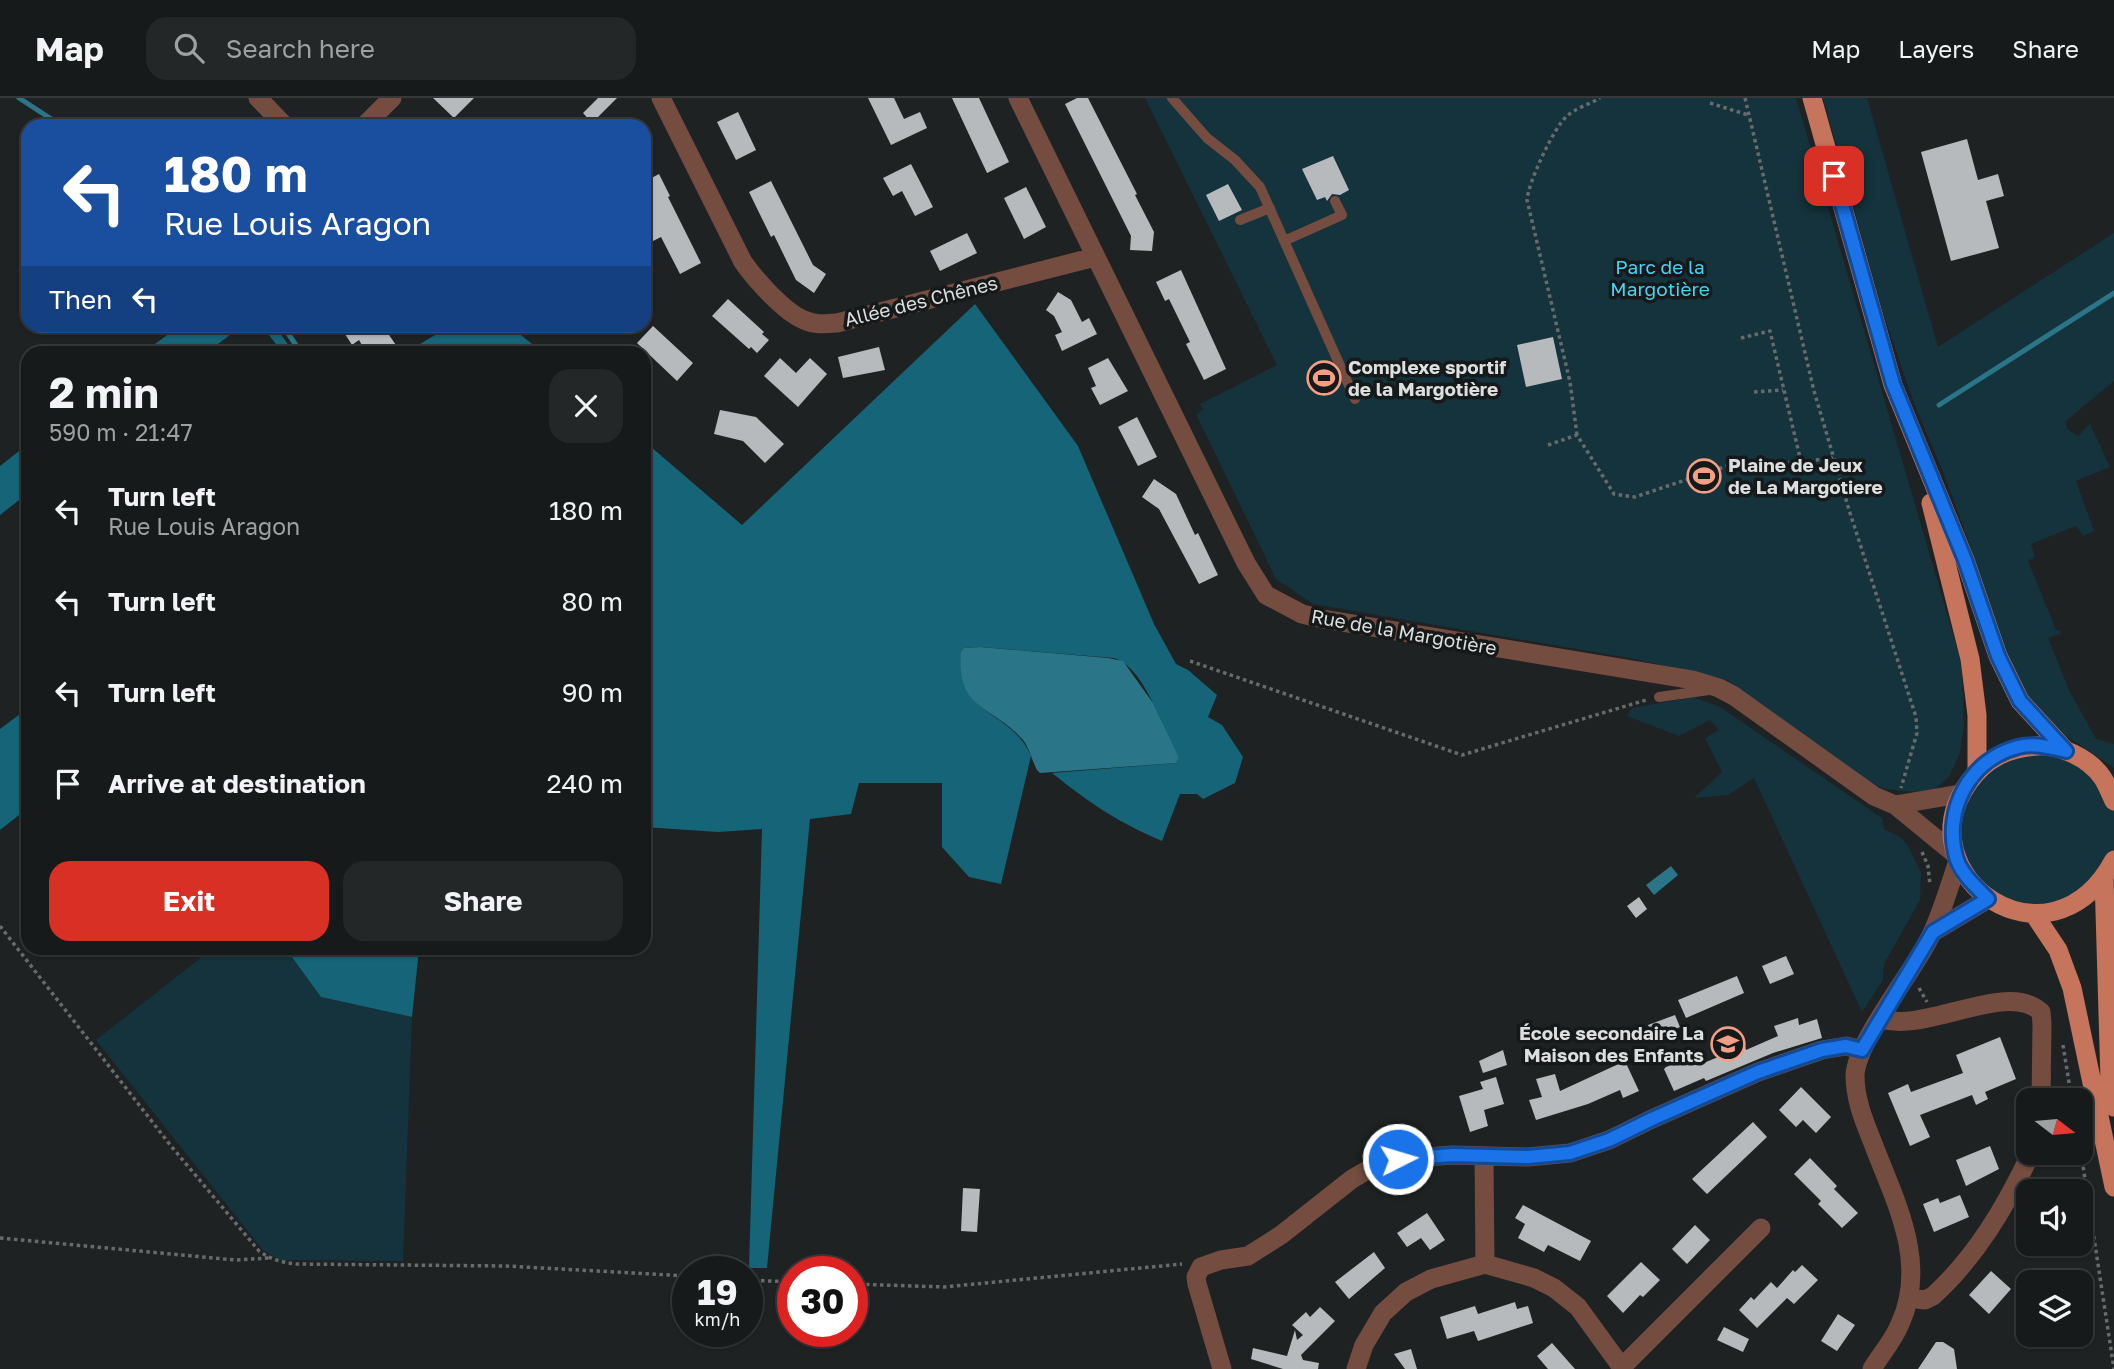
<!DOCTYPE html>
<html lang="en">
<head>
<meta charset="utf-8">
<style>
  :root { --surface:#171a1a; --page:#242727; --text:#f1f3f6; --muted:#9ea1a2; --line:#363839; --accent:#d93025 }
  body { margin:0; font-family:"Golos Text",sans-serif; background:var(--page); color:var(--text); height:100vh; display:flex; flex-direction:column; font-size:26px; white-space:nowrap }
  * { box-sizing:border-box; margin:0 }
  p { font-size:23px; color:var(--muted) }
  .icon { flex:none; width:38px; height:38px; fill:none; stroke:currentColor; stroke-width:2; stroke-linecap:round; stroke-linejoin:round }
  .map { position:relative; flex:1; overflow:hidden }
  .drawer { position:absolute; left:21px; top:248px; width:630px; height:609px; display:flex; flex-direction:column; background:var(--surface); border-radius:21px; box-shadow:0 2px 5px #0004,0 0 0 2px var(--line) }
  .drawer>* { flex:none }
  .hud { position:absolute; left:21px; top:21px; width:630px; height:214px; border-radius:21px; box-shadow:0 2px 5px #0004,0 0 0 2px var(--line); background:#1a4fa0; color:#fff; overflow:hidden }
  .needle { width:46px; rotate:106deg }
  .fabs { position:absolute; left:2016px; top:990px; display:grid; gap:14px }
  .fabs a { display:grid; place-items:center; width:77px; height:77px; border-radius:14px; background:var(--surface); box-shadow:0 2px 5px #0004,0 0 0 2px var(--line); font-size:35px }
  .speed { position:absolute; left:672px; top:1158px; display:flex; gap:14px; font-size:35px; font-weight:700; text-align:center }
  .speed>* { display:grid; place-content:center; width:91px; height:91px; border-radius:50%; background:var(--surface); box-shadow:0 2px 5px #0004,0 0 0 2px var(--line); line-height:1 }
  .speed small { font-size:18px; font-weight:400 }
  .speed .limit { border:10px solid #d22; background:#fff; color:#111 }
  .pin { position:absolute; display:grid; place-items:center; width:60px; height:60px; color:#fff; margin:-30px; border-radius:14px; box-shadow:0 4px 10px #0006 }
  .me { position:absolute; width:77px; margin:-38px; rotate:85deg; stroke-linejoin:round; filter:drop-shadow(0 0 5px #0008) }
  .turn { display:flex; align-items:center; gap:24px; height:147px; padding:0 28px; font-size:32px }
  .turn .icon { width:91px; height:91px; stroke-width:2.5 }
  .turn b { display:block; font-size:49px; line-height:60px }
  .then { display:flex; align-items:center; height:66px; padding:0 28px; background:#0003; gap:14px; font-size:26px }
  .round { display:grid; place-items:center; flex:none; width:74px; height:74px; border-radius:21px; background:var(--page) }
  .overview { display:flex; align-items:center; justify-content:space-between; height:119px; padding:0 28px }
  h1 { font-size:42px; font-weight:700; line-height:52px }
  .primary-button { display:flex; gap:14px; margin-top:auto; padding:14px 28px }
  .primary-button a { flex:1; height:80px; border-radius:21px; background:var(--accent); color:#fff; font-size:28px; font-weight:700; line-height:80px; text-align:center }
  .primary-button a+a { background:var(--page); color:var(--text) }
  ul { padding:0; list-style:none }
  li { display:flex; align-items:center; gap:21px; height:91px; padding:0 28px }
  li div { flex:1 }
  li b { display:block; font-size:26px }
  li em { font-style:normal }
  header { display:flex; align-items:center; gap:42px; box-sizing:border-box; height:98px; padding:0 35px; background:var(--surface); border-bottom:2px solid var(--line) }
  header strong { font-size:33px }
  nav { display:flex; gap:38px; margin-inline-start:auto; font-size:24px }
  .search { width:490px; height:63px; background:var(--page); display:flex; align-items:center; gap:18px; box-sizing:border-box; padding:0 24px; border-radius:21px; color:var(--muted); font-size:26px }
  .map>svg:first-child { display:block }
</style>
</head>
<body>
<header>
<strong>Map</strong>
<div class="search"><svg class="icon" aria-label="search" viewBox="0 0 24 24"><circle cx="10" cy="10" r="6"/><path d="M15 15l6 6"/></svg>Search here</div>
<nav><a>Map</a><a>Layers</a><a>Share</a></nav>
</header>
<div class="map">
<svg width="2114" height="1271" viewBox="0 0 2114 1271">
  <rect width="100%" height="100%" fill="#1f2223"/>
  <path fill="#14333c" d="M1145,0H1796L1959,557L1962,576L1964,628L1960,655L1950,677L1943,684L1934,692L1917,694L1885,691L1869,685L1727,582L1629,560L1313,506L1276,481L1196,316L1203,312L1200,306L1277,267Z
    M1823,0H1867L1938,249L2114,135V283L2066,323L2067,331L2078,338L2090,326L2110,369L2076,383L2094,433L2083,438L2076,428L2031,446L2035,459L2028,463L2056,532H2060V536L2048,540L2069,592L2096,641L2114,646V670L2046,624L2029,606L2001,549L1972,452L1943,374L1915,308L1883,215Z
    M1694,599L1720,609L1882,720L1884,731L1902,740L1909,750L1921,774L1920,802L1884,866L1883,882L1862,914L1754,680L1728,697L1694,700L1722,674L1705,640L1719,632L1710,622L1679,638L1627,618L1632,610Z
    M2066,653L2114,703V762L2074,807L2010,812L1958,763L1960,696L1997,657Z
    M212,851H286L321,899L412,919L403,1163L279,1162L262,1151L96,942Z"/>
  <path fill="#156478" d="M975,206L1078,348L1154,526L1176,566L1188,572L1217,597L1208,619L1222,627L1243,659L1235,685L1203,701L1197,696H1180L1162,743C1119,725 1088,704 1052,675L1176,665L1179,660C1162,632 1146,570 1114,560L980,549L964,550C950,620 1011,609 1031,658L1001,786L969,779L942,749V685H859L851,716L810,721L767,1170H749L762,731L718,734L644,729V343L742,427Z
    M179,228H242L206,255H143Z
    M262,228H275L294,255H283Z
    M450,228H510L543,255H405Z
    M28,346V395L0,417V368Z
    M28,610V710L0,732V631Z
    M286,851H419L412,919L321,899Z"/>
  <path fill="#2b7589" d="M980,549L1108,560L1123,563L1153,605L1179,660L1176,665L1040,675L1037,672C1032,663 1030,651 1023,642C993,607 956,614 961,554L964,550Z
    M1671,768L1678,777L1654,797L1646,787Z"/>
  <g fill="none" stroke-linecap="round" stroke-linejoin="round">
    <path stroke="#2b7589" stroke-width="5" d="M19,0L62,28
      M283,228L302,256
      M1939,307L2114,195"/>
  </g>
  <path fill="#b7babc" d="M433,0H474L454,20Z
    M598,0H617L592,25L583,15Z
    M868,0H894L904,21L920,14L927,30L891,47Z
    M952,0H979L1009,64L987,75Z
    M1077,0H1088L1137,96L1135,97L1154,134L1152,153L1130,152L1131,138L1065,6Z
    M738,14L756,52L736,62L717,24Z
    M1967,41L1978,82L1998,76L2004,98L1986,103L1999,150L1951,163L1921,54Z
    M1333,58L1349,92L1340,97L1332,96L1327,103L1325,99L1317,102L1302,71Z
    M911,66L933,109L915,118L902,93L893,98L883,80Z
    M659,76L670,98L668,99L701,165L680,176L661,139L653,143L644,127V84Z
    M771,83L813,167L826,176L814,195L796,182L774,137L771,139L749,94Z
    M1228,86L1242,112L1219,123L1206,97Z
    M1026,89L1046,129L1024,141L1004,100Z
    M967,135L977,155L940,173L930,153Z
    M1181,172L1226,271L1204,282L1186,246L1190,244L1169,201L1165,203L1156,184Z
    M1058,194L1071,202L1082,224L1089,220L1097,236L1062,253L1055,237L1062,234L1054,218L1046,212Z
    M728,201L764,234L762,236L769,242L757,255L751,249L749,251L712,218Z
    M340,228H383L402,256H367L359,242L352,247Z
    M653,228L693,265L677,283L637,245Z
    M1553,239L1562,281L1526,289L1517,247Z
    M879,249L885,272L843,280L838,259Z
    M780,260L796,275L810,260L827,276L798,309L764,278Z
    M1108,260L1128,293L1100,307L1091,290L1096,288L1088,270Z
    M720,312L756,319L784,346L765,365L743,343L714,336Z
    M1137,319L1157,359L1138,368L1118,329Z
    M1154,381L1176,396L1195,437L1198,435L1218,477L1199,486L1159,411L1142,399Z
    M1639,799L1647,811L1636,820L1627,808Z
    M1786,858L1794,876L1770,886L1762,868Z
    M1737,878L1744,895L1686,920L1678,902Z
    M1675,917L1680,929L1654,941L1648,927Z
    M1798,920L1799,927L1817,921L1822,940L1773,955L1706,983L1704,980L1674,993L1664,971L1666,969L1702,954L1706,964L1745,948L1746,952L1778,938L1774,928Z
    M2000,939L2016,981L1985,994L1988,1001L1976,1007L1972,997L1920,1017L1930,1039L1910,1048L1888,995L1908,986L1911,994L1963,975L1956,957Z
    M1503,952L1507,967L1483,975L1479,963Z
    M1625,963L1639,993L1623,1000L1620,992L1588,1006L1536,1022L1529,1002L1542,999L1536,981L1555,976L1560,993Z
    M1496,979L1504,1006L1484,1012L1488,1028L1470,1034L1459,998L1483,991L1480,984Z
    M1801,989L1831,1019L1816,1035L1803,1022L1796,1029L1779,1012Z
    M1753,1024L1767,1039L1707,1096L1692,1081Z
    M1990,1048L1999,1071L1966,1088L1956,1062Z
    M1810,1060L1837,1088L1834,1091L1858,1115L1842,1130L1818,1106L1821,1103L1794,1076Z
    M963,1090L980,1091L977,1134L961,1133Z
    M1960,1097L1969,1119L1934,1134L1923,1106L1938,1100L1940,1105Z
    M1523,1107L1591,1143L1580,1163L1548,1147L1544,1154L1518,1140L1525,1126L1515,1120Z
    M1427,1115L1445,1142L1430,1152L1421,1140L1407,1149L1397,1135Z
    M1695,1127L1710,1142L1687,1166L1672,1151Z
    M1374,1154L1385,1170L1349,1201L1335,1184Z
    M1641,1164L1660,1182L1643,1199L1640,1197L1623,1215L1607,1198Z
    M1802,1167L1818,1182L1794,1206L1787,1200L1757,1230L1739,1212L1751,1199L1754,1202L1771,1184L1777,1190L1793,1172L1795,1174Z
    M1991,1173L2011,1191L1989,1216L1969,1197Z
    M1515,1204L1517,1211L1528,1208L1533,1225L1478,1243L1474,1233L1447,1241L1440,1219L1475,1208L1478,1216Z
    M1320,1209L1335,1223L1301,1257L1303,1262L1319,1265L1318,1271H1283L1251,1261L1253,1250L1287,1258L1295,1232L1297,1242L1303,1237L1292,1227L1306,1214L1310,1219Z
    M1838,1216L1855,1227L1837,1253L1821,1243Z
    M1724,1229L1749,1241L1743,1254L1717,1242Z
    M1936,1244H1943L1954,1251L1957,1271H1918Z
    M1552,1245L1575,1271H1548L1537,1258Z
    M1411,1251L1417,1271H1405L1394,1256Z"/>
  <g fill="none" stroke-linecap="round" stroke-linejoin="round">
    <path stroke="#686b6c" stroke-width="3.5" stroke-dasharray="3.5 3.5" stroke-linecap="butt" d="M1745,0L1814,293L1850,415L1916,619L1917,635L1901,690
      M1710,5L1748,17
      M1741,240L1770,233L1801,364
      M1754,294L1783,292
      M1577,337L1570,284L1527,102C1528,85 1554,29 1567,18C1576,10 1590,6 1600,0
      M1548,347L1577,337L1614,396L1635,399L1733,366L1791,365L1833,360
      M1190,563L1462,657L1646,602
      M1922,754L1928,768L1930,787
      M0,828L171,1048L259,1153C272,1162 281,1164 296,1166L506,1168L688,1178
      M1919,890L1927,904
      M2063,947L2072,1003
      M2081,1055L2114,1271
      M0,1140L235,1162L269,1160
      M747,1182L793,1184
      M852,1186L944,1189L1182,1166"/>
    <path stroke="#744c40" stroke-width="10" d="M1172,0L1207,40L1235,62L1260,89L1355,301
      M1240,122L1270,110
      M1284,143L1342,117L1335,103
      M1659,599L1709,592"/>
    <path stroke="#744c40" stroke-width="19" d="M258,0L285,28
      M661,0L743,164C755,181 784,214 804,222C815,227 825,226 837,225L1095,159
      M1018,0L1246,465L1266,497L1302,516L1323,521L1693,582L1719,590L1734,598L1874,698L1895,707L1956,757
      M364,28L392,0
      M1895,707L1960,696
      M1933,834L1988,801
      M1881,921C1928,935 2007,882 2041,914L2042,926L2041,1003
      M1484,1059L1485,1166
      M1909,1200L1925,1202L1933,1198C1976,1159 2006,1108 2031,1055
      M1622,1269L1761,1130
      M1222,1271L1197,1186L1196,1179L1201,1169L1221,1162L1248,1158L1281,1137L1352,1081L1371,1070L1398,1061L1453,1057L1528,1059L1570,1055L1609,1042L1652,1021L1758,974L1822,952L1846,948L1862,952
      M1356,1271L1364,1247L1383,1215L1406,1194L1431,1181L1485,1166L1534,1180L1554,1190L1578,1209L1623,1271
      M1872,1271C1881,1256 1893,1243 1900,1226C1928,1165 1896,1105 1874,1048C1865,1025 1855,1003 1855,977C1857,941 1917,870 1933,833C1943,811 1950,786 1958,763"/>
    <path stroke="#c6745b" stroke-width="19" d="M1812,0L1893,287L1965,462L1998,558L2020,603L2066,653
      M1931,405L1970,561L1977,617V671
      M2114,703C2110,695 2107,686 2102,679C2089,660 2059,646 2037,648C2008,650 1986,660 1969,684C1902,777 2050,881 2114,762
      M2104,780L2110,983L2114,1009
      M2034,816L2058,852L2072,890L2114,1089"/>
  </g>
  <g fill="none" stroke-linecap="round" stroke-linejoin="round">
    <defs>
      <path id="route" d="M1398,1061L1453,1057L1528,1059L1570,1055L1609,1042L1652,1021L1758,974L1822,952L1846,948L1862,952L1933,834L1988,801C1976,789 1961,776 1956,759C1943,712 1970,661 2018,649C2034,645 2050,649 2066,653L2020,603L1998,558L1965,462L1893,286L1834,78"/>
    </defs>
    <use href="#route" stroke="#114b97" stroke-width="18"/>
    <use href="#route" stroke="#1a73e8" stroke-width="12"/>
  </g>
  <defs>
    <symbol id="stadium-ring" viewBox="-11 -11 22 22"><circle r="9.5" fill="#16191a" stroke="#f39f85" stroke-width="1.5"/><path d="M0-5a6.5 5 0 1 0 0 10a6.5 5 0 1 0 0-10ZM-3.5-1.8h7v3.6h-7Z" fill="#f39f85"/></symbol>
    <symbol id="school-ring" viewBox="-11 -11 22 22"><circle r="9.5" fill="#16191a" stroke="#f39f85" stroke-width="1.5"/><path d="M0-5L7-2L0 1L-7-2ZM-4 1L0 2.5L4 1V4Q0 6-4 4Z" fill="#f39f85"/></symbol>
  </defs>
  <g fill-rule="evenodd">
    <use href="#stadium-ring" x="1305" y="261" width="38" height="38"/>
    <use href="#stadium-ring" x="1685" y="359" width="38" height="38"/>
    <use href="#school-ring" x="1709" y="927" width="38" height="38"/>
  </g>
  <g text-anchor="middle" stroke-width="7" stroke-linejoin="round" paint-order="stroke">
    <g font-size="19" fill="#47d4f9" stroke="#16191a">
      <text x="1660" y="176">Parc de la<tspan x="1660" dy="22">Margotière</tspan></text>
    </g>
    <g font-size="19" fill="#dddfdf" stroke="#16191a">
      <text transform="translate(921 203) rotate(-14)" y="7">Allée des Chênes</text>
      <text transform="translate(1404 534) rotate(10)" y="7">Rue de la Margotière</text>
    </g>
    <g font-size="19" font-weight="bold" fill="#dddfdf" stroke="#16191a" text-anchor="start">
      <text x="1348" y="276">Complexe sportif<tspan x="1348" dy="22">de la Margotière</tspan></text>
      <text x="1728" y="374">Plaine de Jeux<tspan x="1728" dy="22">de La Margotiere</tspan></text>
      <text x="1704" y="942" text-anchor="end">École secondaire La<tspan x="1704" dy="22">Maison des Enfants</tspan></text>
    </g>
  </g>
</svg>
<div class="fabs">
<a><svg class="needle" viewBox="-14 -14 28 28"><path d="M0-13l5 13h-10z" fill="#e53935"/><path d="M0 13l5-13h-10z" fill="#9ea1a2"/></svg></a>
<a><svg class="icon" aria-label="sound" viewBox="0 0 24 24"><path d="M4 9h4l5-4v14l-5-4H4zM17 9q2 3 0 6"/></svg></a>
<a><svg class="icon" aria-label="layers" viewBox="0 0 24 24"><path d="M12 4l9 5-9 5-9-5zM3 14l9 5 9-5"/></svg></a>
</div>
<div class="speed"><div>19<small>km/h</small></div><div class="limit">30</div></div>
<div class="pin" style="left:1834px;top:78px;background:#d93025"><svg class="icon" aria-label="arrive" viewBox="0 0 24 24"><path d="M6 21V4h12l-3 4 3 4H6"/></svg></div>
<svg class="me" style="left:1398px;top:1061px" viewBox="-20 -20 40 40"><circle r="17" fill="#1a73e8" stroke="#fff" stroke-width="3"/><path d="M0-11L8 9 0 5-8 9z" fill="#fff"/></svg>
<div class="hud">
<div class="turn"><svg class="icon" aria-label="left" viewBox="0 0 24 24"><path d="M17 20v-9H6M10 6l-5 5 5 5"/></svg><div><b>180 m</b>Rue Louis Aragon</div></div>
<div class="then">Then<svg class="icon" aria-label="left" viewBox="0 0 24 24"><path d="M17 20v-9H6M10 6l-5 5 5 5"/></svg></div>
</div>
<section class="drawer">
<div class="overview"><div><h1>2 min</h1><p>590 m · 21:47</p></div><a class="round"><svg class="icon" aria-label="close" viewBox="0 0 24 24"><path d="M6 6l12 12M18 6L6 18"/></svg></a></div>
<ul>
<li><svg class="icon" aria-label="left" viewBox="0 0 24 24"><path d="M17 20v-9H6M10 6l-5 5 5 5"/></svg><div><b>Turn left</b><p>Rue Louis Aragon</p></div><em>180 m</em></li>
<li><svg class="icon" aria-label="left" viewBox="0 0 24 24"><path d="M17 20v-9H6M10 6l-5 5 5 5"/></svg><div><b>Turn left</b></div><em>80 m</em></li>
<li><svg class="icon" aria-label="left" viewBox="0 0 24 24"><path d="M17 20v-9H6M10 6l-5 5 5 5"/></svg><div><b>Turn left</b></div><em>90 m</em></li>
<li><svg class="icon" aria-label="arrive" viewBox="0 0 24 24"><path d="M6 21V4h12l-3 4 3 4H6"/></svg><div><b>Arrive at destination</b></div><em>240 m</em></li>
</ul>
<div class="primary-button"><a>Exit</a><a>Share</a></div>
</section>
</div>
</body>
</html>
